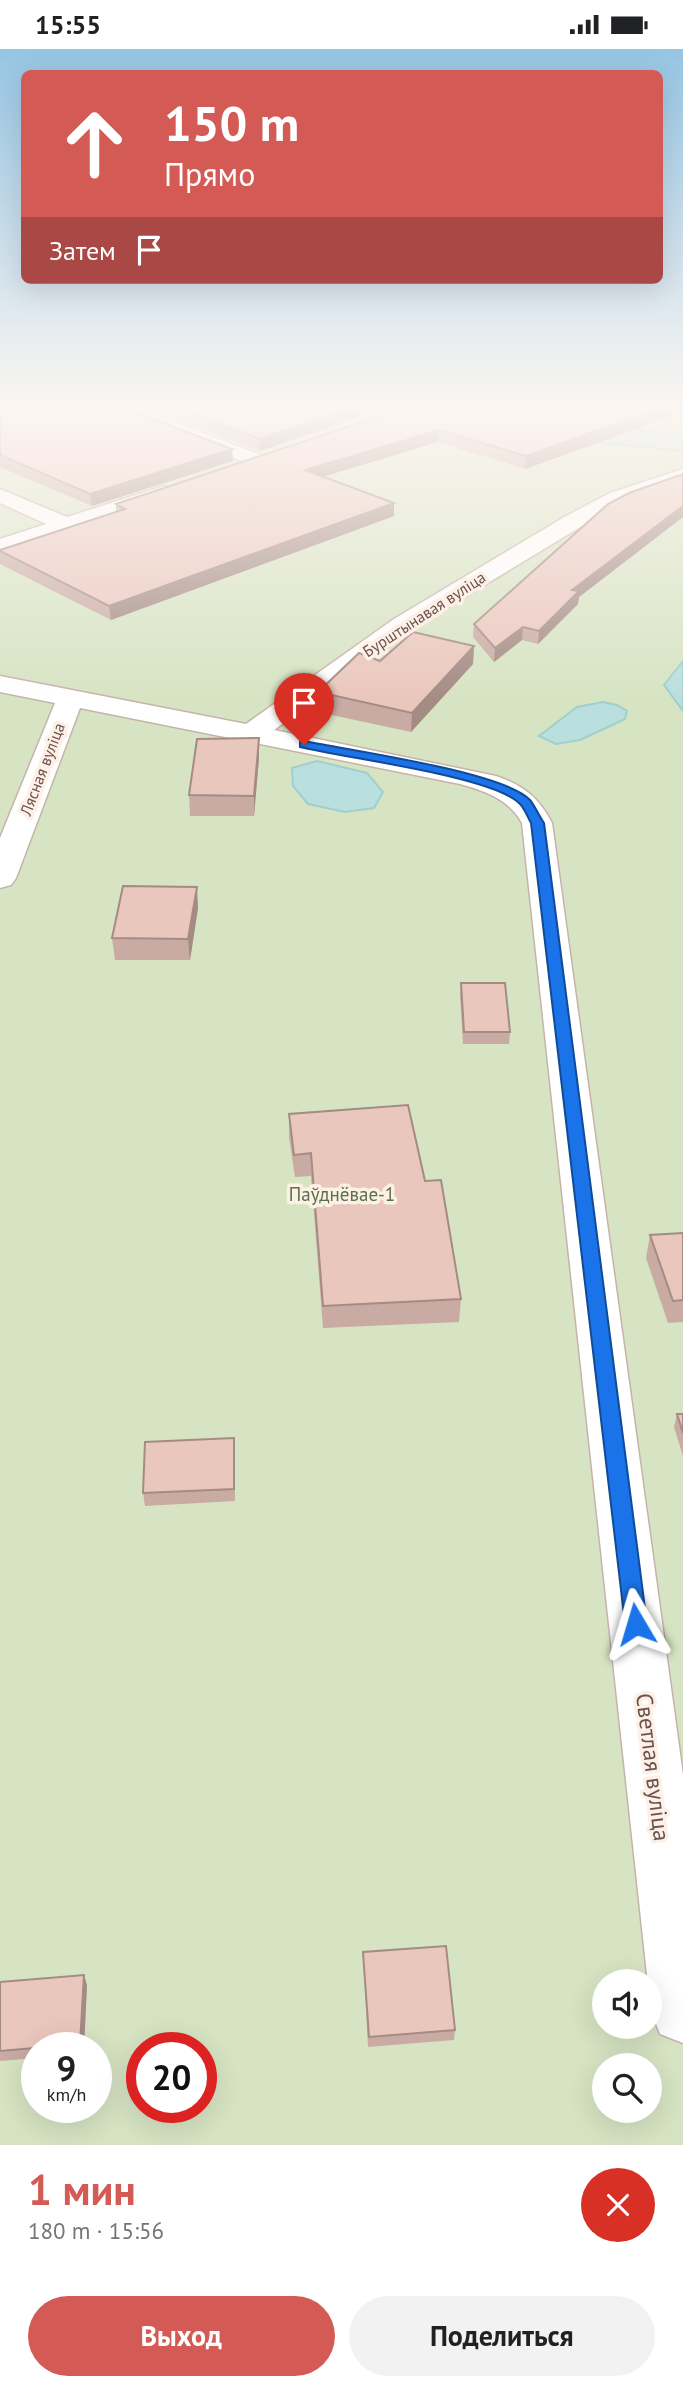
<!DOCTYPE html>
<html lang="ru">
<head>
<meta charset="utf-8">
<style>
  :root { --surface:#fff; --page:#f2f2f2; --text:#202124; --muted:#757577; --accent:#d45b55 }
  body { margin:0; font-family:"PT Sans",sans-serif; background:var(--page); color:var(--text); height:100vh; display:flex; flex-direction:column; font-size:26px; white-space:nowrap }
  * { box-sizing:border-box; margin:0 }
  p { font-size:23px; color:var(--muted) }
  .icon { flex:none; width:38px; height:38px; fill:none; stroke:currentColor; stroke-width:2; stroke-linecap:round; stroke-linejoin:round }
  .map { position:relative; height:2096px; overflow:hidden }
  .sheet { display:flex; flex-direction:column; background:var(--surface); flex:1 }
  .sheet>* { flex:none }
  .top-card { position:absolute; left:21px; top:21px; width:642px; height:214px; border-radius:10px; box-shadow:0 7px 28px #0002; background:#d45b55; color:#fff; overflow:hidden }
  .fabs { position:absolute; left:592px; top:1920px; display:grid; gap:14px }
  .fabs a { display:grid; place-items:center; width:70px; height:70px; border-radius:50%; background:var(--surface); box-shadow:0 7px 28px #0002; font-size:35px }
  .speed { position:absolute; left:21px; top:1983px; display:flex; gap:14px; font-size:35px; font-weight:700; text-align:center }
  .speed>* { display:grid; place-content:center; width:91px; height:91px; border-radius:50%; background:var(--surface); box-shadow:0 7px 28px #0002; line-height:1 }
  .speed small { font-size:18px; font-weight:400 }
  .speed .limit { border:10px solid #d22; background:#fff; color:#111 }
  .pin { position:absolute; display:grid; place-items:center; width:60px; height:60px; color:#fff; margin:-72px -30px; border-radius:50% 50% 50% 0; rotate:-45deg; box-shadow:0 0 7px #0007 }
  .pin .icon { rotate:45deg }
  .me { position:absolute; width:77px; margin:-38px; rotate:353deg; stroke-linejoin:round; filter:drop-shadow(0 0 5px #0008) }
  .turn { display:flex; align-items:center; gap:24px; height:147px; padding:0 28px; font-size:32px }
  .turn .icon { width:91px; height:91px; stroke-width:2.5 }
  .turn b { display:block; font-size:49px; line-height:60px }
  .then { display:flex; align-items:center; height:66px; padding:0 28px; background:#0003; gap:14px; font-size:26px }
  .round { display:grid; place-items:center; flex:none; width:74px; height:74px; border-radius:37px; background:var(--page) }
  .headline { display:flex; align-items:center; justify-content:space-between; height:119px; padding:0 28px }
  h1 { font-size:42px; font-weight:700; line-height:52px; color:var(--accent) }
  .cta { display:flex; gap:14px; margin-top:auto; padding:14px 28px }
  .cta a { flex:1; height:80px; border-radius:42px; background:var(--accent); color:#fff; font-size:28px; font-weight:700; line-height:80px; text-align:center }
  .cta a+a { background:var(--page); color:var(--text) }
  .status { display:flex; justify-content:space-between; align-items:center; height:49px; padding:0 35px; background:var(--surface); direction:ltr }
  .status svg { height:19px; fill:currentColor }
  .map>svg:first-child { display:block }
</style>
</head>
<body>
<div class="status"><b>15:55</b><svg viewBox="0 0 49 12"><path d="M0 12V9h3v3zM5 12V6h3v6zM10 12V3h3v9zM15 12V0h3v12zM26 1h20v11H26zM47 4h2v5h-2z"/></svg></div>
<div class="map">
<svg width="683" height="2096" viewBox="0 0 683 2096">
  <rect width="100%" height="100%" fill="#f9ece2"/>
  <path fill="#d6e4c3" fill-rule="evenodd" d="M0,358H683V2096H0ZM604,1932H649V1978H604ZM37,1998H96V2058H37ZM142,1998H201V2058H142ZM604,2016H649V2062H604Z"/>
  <path fill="#b9dfde" stroke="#a1cfce" stroke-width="2" d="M613,374L683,388V402L604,394L584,385Z
    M683,612V662L664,636Z
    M603,653L617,656L627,662L625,670L580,691L556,695L539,687L577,658Z
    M317,712L367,724L383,743L374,759L345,763L308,755L293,737L292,719Z"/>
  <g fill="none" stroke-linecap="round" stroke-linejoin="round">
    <defs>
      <path id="minor" d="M106,358H133L267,408L270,412L267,416H253L108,362Z
        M683,420V433L626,454L582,477L412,580L274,681L496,727C523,736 539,749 552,774L683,1726V1994L660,1985L651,1962L522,774C509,750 485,742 460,735L80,659L16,829L11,836L0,839V789L55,654L0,643V627L246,675L394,570L566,467L610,444Z
        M164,437L171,439L175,443L171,447L0,504V490L46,475L0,454V440L67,468Z"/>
    </defs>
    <use href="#minor" stroke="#c7b3ab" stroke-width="3"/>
    <use href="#minor" fill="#fff" fill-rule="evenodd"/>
  </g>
  <path fill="#c9aba3" d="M0,358L233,412L92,457L0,418Z
    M142,358H387L260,402Z
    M407,358H683V363L525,420L438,393L323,428L394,454V467L111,571L0,515V501L116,463V455Z
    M683,425V468L579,548L578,555L538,595L522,591L494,613L473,588L474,575Z
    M474,597L473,615L411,683L318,663V643L380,612Z
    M259,689V709L254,767H190L189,746Z
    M198,859L190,911H115L112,889Z
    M461,934L510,983L509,995H463L460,946Z
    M289,1065L425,1132L461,1250L459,1273L323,1279L311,1127L295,1128L289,1088Z
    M683,1184V1273L668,1274L646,1209L650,1186Z
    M677,1365H683V1407L674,1378Z
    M234,1402L235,1452L145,1457L143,1444Z
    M363,1903L455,1981L454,1991L368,1998Z
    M0,1933L87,1936L84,1998H37V2009L0,2012Z"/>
  <path fill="#a48b84" d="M353,358H387L260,402V390Z
    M664,358H683V363L525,420L526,407Z
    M439,381L438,393L305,433V421Z
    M232,400L233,412L92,457L90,445Z
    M394,454V467L111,571L109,557Z
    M683,457V468L579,548L578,555L538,595L539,582L572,541Z
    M523,578L522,591L494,613L495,599Z
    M474,597L473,615L411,683L412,664Z
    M259,689V709L254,767V747Z
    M197,838L198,859L190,911L188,890Z
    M84,1926L87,1936L84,1998H81L80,1995Z"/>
  <path fill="#eac7bd" stroke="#a48b84" stroke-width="2" d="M0,358H121L232,400L90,445L0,406Z
    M173,358H353L260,390Z
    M407,358H664L526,407L439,381L305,421L394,454L109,557L0,502V501L125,460L116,455Z
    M683,425V457L572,541L579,542L539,582L523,578L495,599L474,575L608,455L629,444Z
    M413,583L474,597L412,664L318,643L359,604L380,612Z
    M259,689L254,747L189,746L197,690Z
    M123,837L197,838L188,890L112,889Z
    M461,934H505L510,983H464Z
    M408,1056L425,1132L441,1131L461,1250L323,1257L311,1104L294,1106L289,1065Z
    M683,1184V1251L673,1252L650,1186Z
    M677,1365H683V1384Z
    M234,1389V1440L143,1444L145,1393Z
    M446,1897L455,1981L369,1988L363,1903Z
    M84,1926L80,1995L0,2002V1933Z"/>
  <linearGradient id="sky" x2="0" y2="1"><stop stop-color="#95c5e4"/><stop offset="0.55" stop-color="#fcf6f2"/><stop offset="1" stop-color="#fcf6f2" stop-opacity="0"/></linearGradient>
  <rect width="683" height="652" fill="url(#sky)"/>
  <path fill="#1a73e8" stroke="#114b97" stroke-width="2" d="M304,692C348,701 504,723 530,751C535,757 539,767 544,774L647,1575L643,1582L636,1585L628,1582L625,1575L531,774C528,769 525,760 520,755C494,727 344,709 300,698V693Z"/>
  <g text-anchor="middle" stroke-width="7" stroke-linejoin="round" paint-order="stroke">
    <g font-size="16" fill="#6d524c" stroke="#fcf0e7">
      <text transform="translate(424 565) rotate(-33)" y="6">Бурштынавая вуліца</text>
      <text transform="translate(42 720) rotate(-69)" y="6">Лясная вуліца</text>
    </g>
    <g font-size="19" fill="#5a7146" stroke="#fcf0e7">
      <text x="342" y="1152">Паўднёвае-1</text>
    </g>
    <g font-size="23" fill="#6d524c" stroke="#fcf0e7">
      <text transform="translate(653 1718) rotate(83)" y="8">Светлая вуліца</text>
    </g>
  </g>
</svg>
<div class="fabs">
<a><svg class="icon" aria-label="sound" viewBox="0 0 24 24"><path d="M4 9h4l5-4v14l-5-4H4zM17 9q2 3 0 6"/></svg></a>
<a><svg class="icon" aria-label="search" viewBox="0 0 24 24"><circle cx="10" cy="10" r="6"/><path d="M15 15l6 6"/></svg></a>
</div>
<div class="speed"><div>9<small>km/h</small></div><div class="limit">20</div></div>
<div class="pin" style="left:304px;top:696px;background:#d93025"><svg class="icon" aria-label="arrive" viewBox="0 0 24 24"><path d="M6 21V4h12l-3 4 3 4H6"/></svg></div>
<svg class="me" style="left:636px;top:1575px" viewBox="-20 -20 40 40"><path d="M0-17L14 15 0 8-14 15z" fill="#1a73e8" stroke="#fff" stroke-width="4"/></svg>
<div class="top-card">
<div class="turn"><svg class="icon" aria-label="ahead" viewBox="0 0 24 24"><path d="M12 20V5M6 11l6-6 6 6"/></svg><div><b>150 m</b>Прямо</div></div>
<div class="then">Затем<svg class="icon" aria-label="arrive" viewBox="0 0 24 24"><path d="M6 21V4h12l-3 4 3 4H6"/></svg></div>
</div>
</div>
<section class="sheet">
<div class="headline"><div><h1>1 мин</h1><p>180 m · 15:56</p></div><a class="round" style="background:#d93025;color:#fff"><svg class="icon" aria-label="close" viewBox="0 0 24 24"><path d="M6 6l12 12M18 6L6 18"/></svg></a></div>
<div class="cta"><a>Выход</a><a>Поделиться</a></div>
</section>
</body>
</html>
